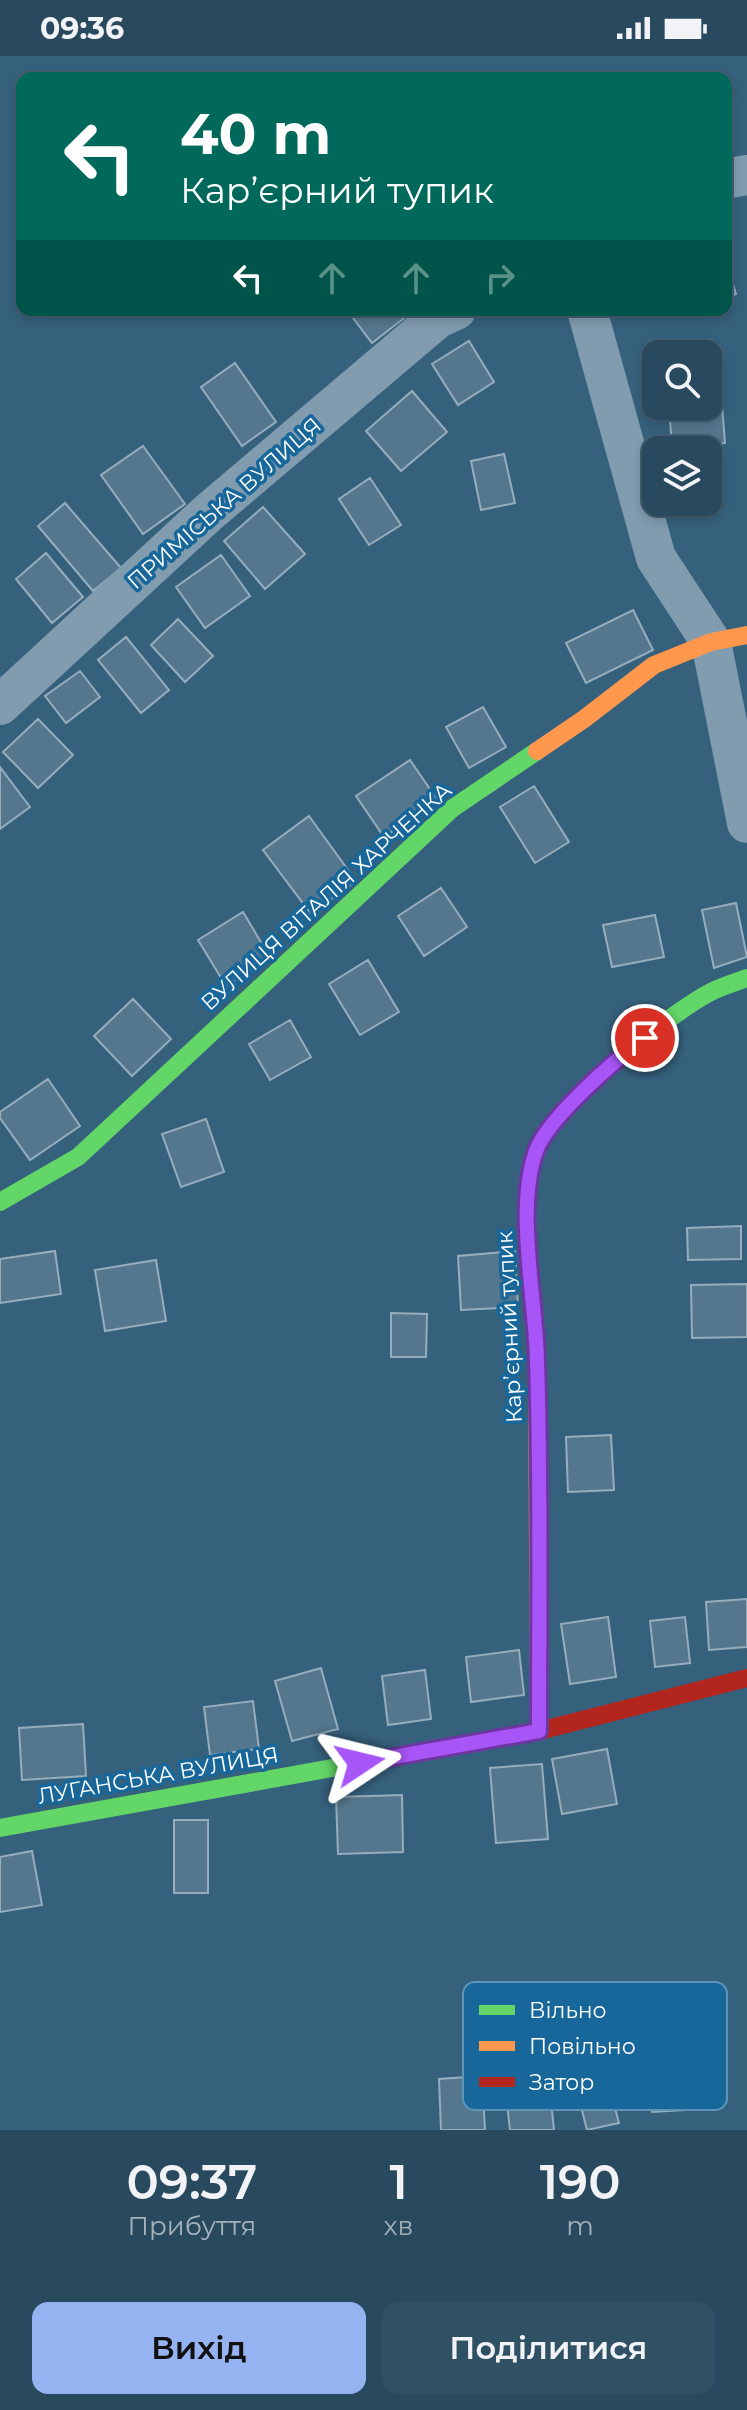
<!DOCTYPE html>
<html lang="uk">
<head>
<meta charset="utf-8">
<style>
  :root { --surface:#28495e; --page:#305064; --text:#f1f3f6; --muted:#a5b2bc; --line:#446173; --accent:#95b2f1 }
  body { margin:0; font-family:Montserrat,sans-serif; background:var(--page); color:var(--text); height:100vh; display:flex; flex-direction:column; font-size:30px; white-space:nowrap }
  * { box-sizing:border-box; margin:0 }
  p { font-size:26px; color:var(--muted) }
  .icon { flex:none; width:44px; height:44px; fill:none; stroke:currentColor; stroke-width:2; stroke-linecap:round; stroke-linejoin:round }
  .map { position:relative; height:2074px; overflow:hidden }
  .drawer { display:flex; flex-direction:column; background:var(--surface); flex:1 }
  .drawer>* { flex:none }
  .banner { position:absolute; left:16px; top:16px; width:716px; height:244px; border-radius:16px; box-shadow:0 4px 12px #0003,0 0 0 2px var(--line); background:#00695c; color:#fff; overflow:hidden }
  .tools { position:absolute; left:642px; top:284px; display:grid; gap:16px }
  .tools a { display:grid; place-items:center; width:80px; height:80px; border-radius:16px; background:var(--surface); box-shadow:0 4px 12px #0003,0 0 0 2px var(--line); font-size:40px }
  .pin { position:absolute; display:grid; place-items:center; width:68px; height:68px; color:#fff; margin:-34px; border:4px solid #fff; border-radius:50%; box-shadow:0 2px 8px #0007 }
  .me { position:absolute; width:88px; margin:-44px; rotate:80deg; stroke-linejoin:round; filter:drop-shadow(0 0 6px #0008) }
  .turn { display:flex; align-items:center; gap:28px; height:168px; padding:0 32px; font-size:36px }
  .turn .icon { width:104px; height:104px; stroke-width:2.5 }
  .turn b { display:block; font-size:56px; line-height:68px }
  .lanes { display:flex; align-items:center; height:76px; padding:0 32px; background:#0003; justify-content:center; gap:40px; direction:ltr }
  .lanes .off { opacity:.35 }
  .eta { display:flex; justify-content:space-evenly; align-items:center; height:136px; text-align:center }
  .eta b { font-size:48px; font-weight:600; line-height:56px }
  .primary-button { display:flex; gap:16px; margin-top:auto; padding:16px 32px }
  .primary-button a { flex:1; height:92px; border-radius:16px; background:var(--accent); color:#111; font-size:32px; font-weight:600; line-height:92px; text-align:center }
  .primary-button a+a { background:var(--page); color:var(--text) }
  .status { display:flex; justify-content:space-between; align-items:center; height:56px; padding:0 40px; background:var(--surface); direction:ltr }
  .status svg { height:22px; fill:currentColor }
  .map>svg:first-child { display:block }
</style>
</head>
<body>
<div class="status"><b>09:36</b><svg viewBox="0 0 49 12"><path d="M0 12V9h3v3zM5 12V6h3v6zM10 12V3h3v9zM15 12V0h3v12zM26 1h20v11H26zM47 4h2v5h-2z"/></svg></div>
<div class="map">
<svg width="747" height="2074" viewBox="0 0 747 2074">
  <rect width="100%" height="100%" fill="#36617d"/>
  <path fill="#55778d" stroke="#95adbc" stroke-width="2" d="M726,206L736,238L726,241Z
    M347,254H410L412,256L372,287Z
    M469,285L494,326L458,349L432,308Z
    M235,307L276,366L242,390L201,331Z
    M412,335L447,376L401,415L366,375Z
    M721,336L725,387L672,391L669,350H708V337Z
    M143,390L185,448L143,478L101,419Z
    M504,398L515,447L481,454L471,405Z
    M370,422L401,469L369,489L339,443Z
    M65,447L121,512L93,535L38,470Z
    M263,451L305,498L265,533L224,485Z
    M46,497L83,541L52,567L16,523Z
    M221,499L250,540L205,572L176,531Z
    M633,554L653,594L586,627L566,587Z
    M178,563L213,600L185,626L151,589Z
    M126,581L169,634L141,657L98,604Z
    M80,615L100,641L66,667L45,640Z
    M483,651L506,691L469,712L446,671Z
    M38,663L73,699L38,732L3,696Z
    M410,704L438,745L384,781L356,740Z
    M0,711L30,751L0,773Z
    M534,730L569,786L535,807L500,751Z
    M309,760L356,825L311,858L263,794Z
    M441,832L467,871L424,900L398,860Z
    M736,847L747,901L714,912L702,854Z
    M243,856L271,903L226,930L198,884Z
    M655,859L664,901L612,911L603,869Z
    M368,904L399,956L360,979L329,928Z
    M133,943L171,983L132,1020L94,980Z
    M290,964L311,1001L270,1024L249,988Z
    M48,1023L80,1070L30,1104L0,1062V1056Z
    M206,1063L224,1116L181,1131L162,1078Z
    M741,1170V1203L688,1204L687,1172Z
    M55,1195L61,1238L0,1247V1203Z
    M515,1195L518,1251L461,1254L458,1200Z
    M156,1204L166,1265L105,1275L95,1214Z
    M747,1228V1281L692,1282L691,1229Z
    M391,1257L427,1258L426,1301H391Z
    M611,1379L614,1434L568,1436L566,1381Z
    M747,1543V1591L709,1594L706,1546Z
    M608,1561L616,1621L570,1628L561,1568Z
    M685,1561L690,1607L655,1611L650,1565Z
    M519,1594L524,1639L471,1646L466,1601Z
    M321,1612L338,1673L292,1685L275,1625Z
    M425,1614L431,1663L388,1669L382,1620Z
    M253,1645L259,1693L210,1699L204,1651Z
    M83,1668L86,1720L22,1724L19,1672Z
    M607,1693L617,1748L562,1758L552,1703Z
    M542,1708L548,1783L496,1787L490,1712Z
    M402,1739L403,1796L338,1798L336,1741Z
    M174,1764H208V1837H174Z
    M32,1795L42,1849L0,1856V1801Z
    M699,2001L702,2053L652,2056L649,2004Z
    M602,2003L619,2067L587,2074L571,2011Z
    M548,2016L554,2074H510L504,2021Z
    M482,2020L485,2074H441L439,2023Z"/>
  <g fill="none" stroke-linecap="round" stroke-linejoin="round">
    <path stroke="#819caf" stroke-width="40" d="M726,123L747,119
      M587,254L656,502L711,586L747,767
      M0,649L208,457L438,262L456,254"/>
    <path stroke="#63d668" stroke-width="18" d="M0,1146L78,1101L453,752L537,695
      M535,1270C531,1218 517,1141 537,1093C556,1047 663,963 707,938C719,931 734,927 747,922
      M0,1772L404,1699"/>
    <path stroke="#ff974d" stroke-width="18" d="M537,695L584,663L654,609L711,586L747,579
      M535,1270L537,1304L539,1675"/>
    <path stroke="#b3261e" stroke-width="18" d="M404,1699L539,1675L747,1622"/>
  </g>
  <g fill="none" stroke-linecap="round" stroke-linejoin="round">
    <defs>
      <path id="route" d="M360,1707L539,1675C539,1552 541,1428 537,1305C536,1243 515,1153 536,1095C548,1062 616,1003 645,982"/>
    </defs>
    <use href="#route" stroke="#6d37a1" stroke-width="20"/>
    <use href="#route" stroke="#a855f7" stroke-width="14"/>
  </g>
  <g text-anchor="middle" stroke-width="7" stroke-linejoin="round" paint-order="stroke">
    <g font-size="22" fill="#fff" stroke="#18679b">
      <text transform="translate(224 447) rotate(-41)" y="8">ПРИМІСЬКА ВУЛИЦЯ</text>
      <text transform="translate(326 840) rotate(-42)" y="8">ВУЛИЦЯ ВІТАЛІЯ ХАРЧЕНКА</text>
      <text transform="translate(509 1271) rotate(-93)" y="8">Карʼєрний тупик</text>
      <text transform="translate(158 1719) rotate(-10)" y="8">ЛУГАНСЬКА ВУЛИЦЯ</text>
    </g>
  </g>
  <rect x="463" y="1926" width="264" height="128" rx="12" fill="#18679b" stroke="#5d95b9" stroke-width="2"/>
  <rect x="479" y="1949" width="36" height="10" fill="#63d668"/>
  <rect x="479" y="1985" width="36" height="10" fill="#ff974d"/>
  <rect x="479" y="2021" width="36" height="10" fill="#b3261e"/>
  <g font-size="22" fill="#fff">
    <text x="529" y="1962">Вільно</text>
    <text x="529" y="1998">Повільно</text>
    <text x="529" y="2034">Затор</text>
  </g>
</svg>
<div class="tools">
<a><svg class="icon" aria-label="search" viewBox="0 0 24 24"><circle cx="10" cy="10" r="6"/><path d="M15 15l6 6"/></svg></a>
<a><svg class="icon" aria-label="layers" viewBox="0 0 24 24"><path d="M12 4l9 5-9 5-9-5zM3 14l9 5 9-5"/></svg></a>
</div>
<div class="pin" style="left:645px;top:982px;background:#d93025"><svg class="icon" aria-label="arrive" viewBox="0 0 24 24"><path d="M6 21V4h12l-3 4 3 4H6"/></svg></div>
<svg class="me" style="left:360px;top:1707px" viewBox="-20 -20 40 40"><path d="M0-17L14 15 0 8-14 15z" fill="#a855f7" stroke="#fff" stroke-width="4"/></svg>
<div class="banner">
<div class="turn"><svg class="icon" aria-label="left" viewBox="0 0 24 24"><path d="M17 20v-9H6M10 6l-5 5 5 5"/></svg><div><b>40 m</b>Карʼєрний тупик</div></div>
<div class="lanes"><svg class="icon" aria-label="left" viewBox="0 0 24 24"><path d="M17 20v-9H6M10 6l-5 5 5 5"/></svg><svg class="icon off" aria-label="ahead" viewBox="0 0 24 24"><path d="M12 20V5M6 11l6-6 6 6"/></svg><svg class="icon off" aria-label="ahead" viewBox="0 0 24 24"><path d="M12 20V5M6 11l6-6 6 6"/></svg><svg class="icon off" aria-label="right" viewBox="0 0 24 24"><path d="M7 20v-9h11M14 6l5 5-5 5"/></svg></div>
</div>
</div>
<section class="drawer">
<div class="eta">
<div><b>09:37</b><p>Прибуття</p></div>
<div><b>1</b><p>хв</p></div>
<div><b>190</b><p>m</p></div>
</div>
<div class="primary-button"><a>Вихід</a><a>Поділитися</a></div>
</section>
</body>
</html>
